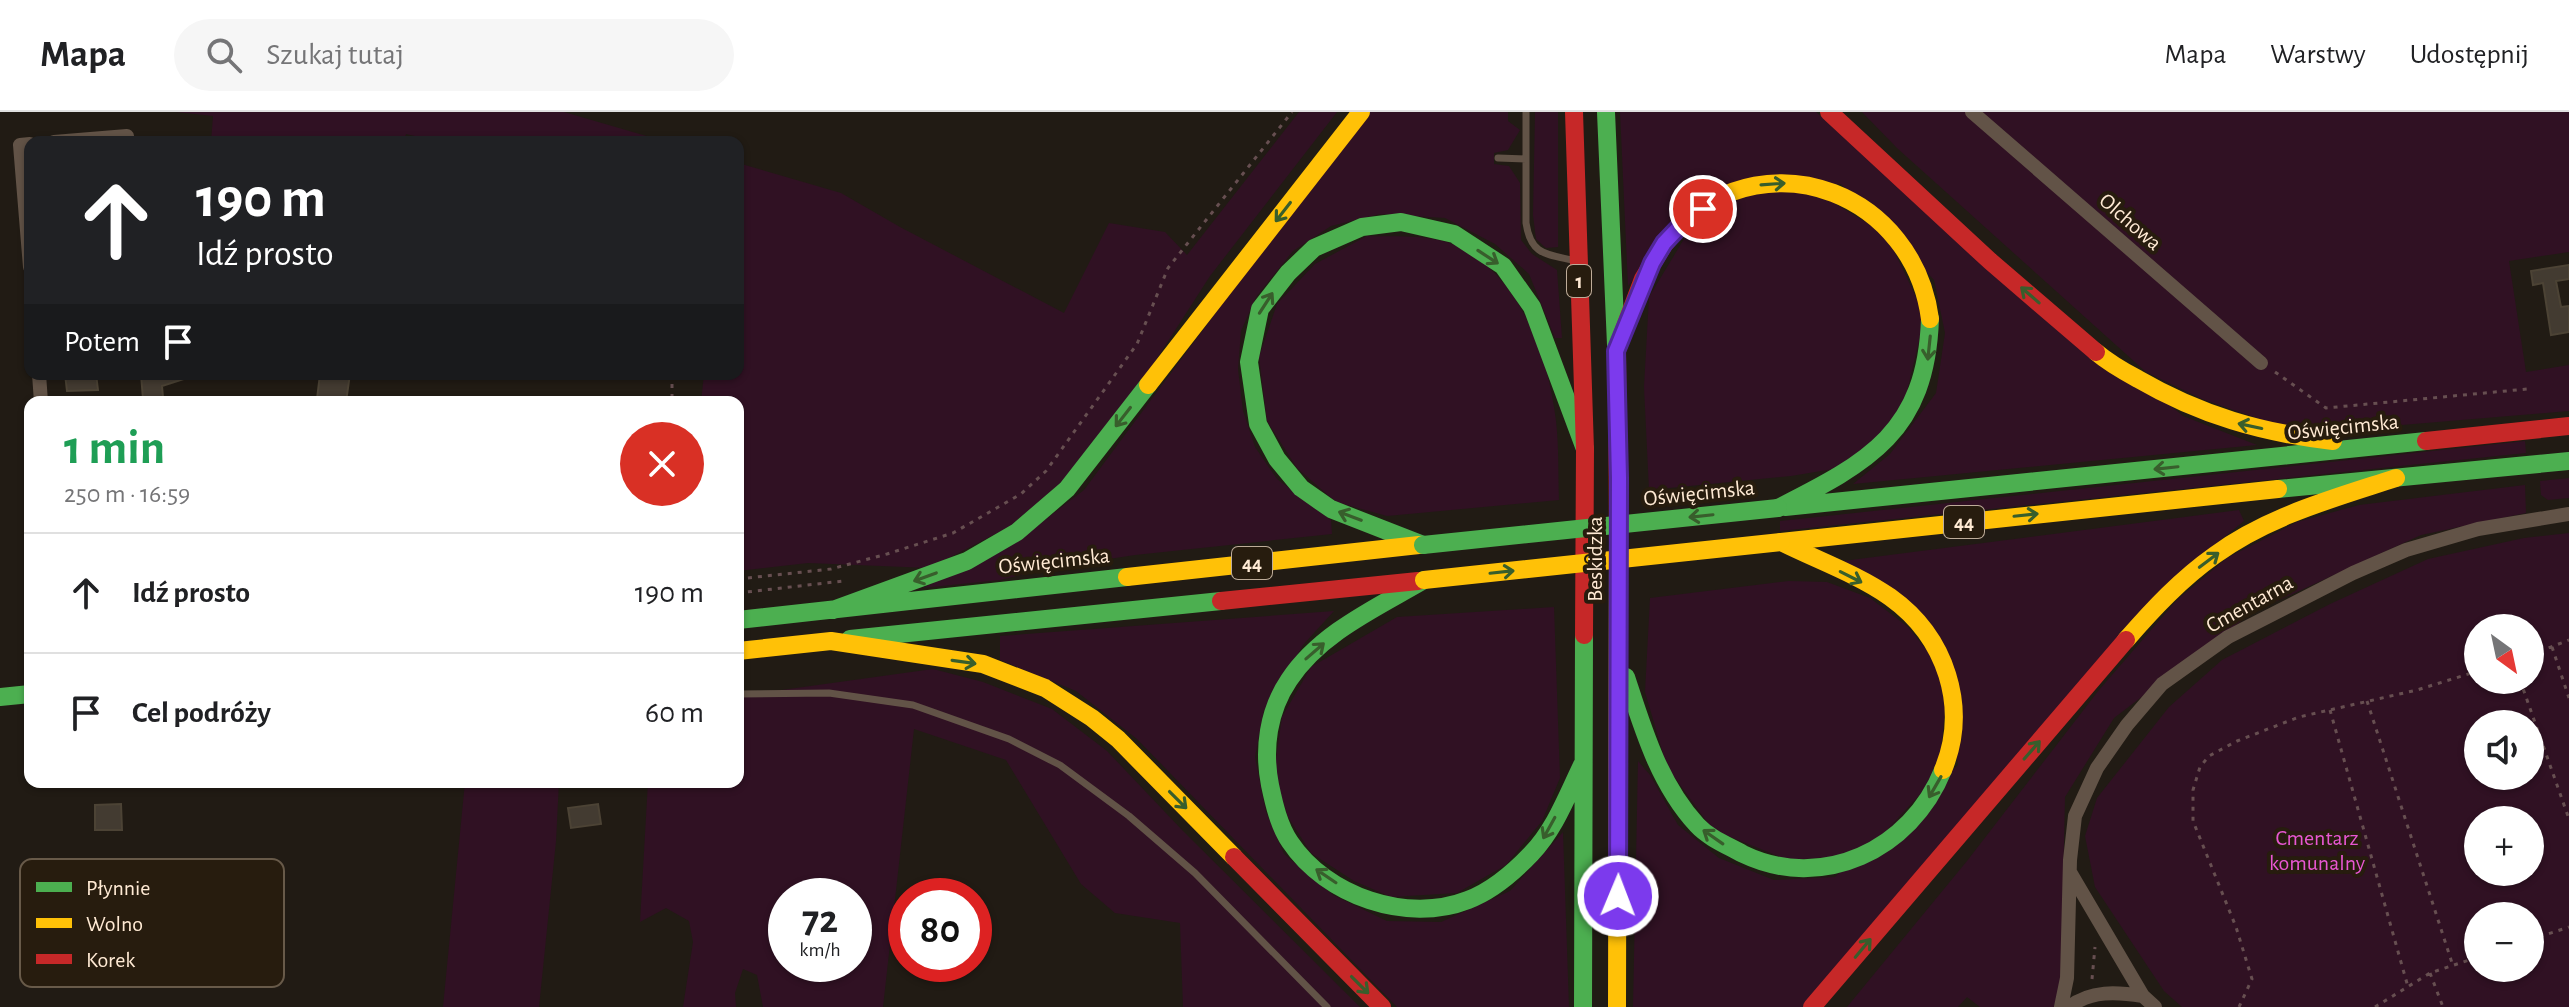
<!DOCTYPE html>
<html lang="pl">
<head>
<meta charset="utf-8">
<style>
  :root { --surface:#fff; --page:#f6f6f6; --text:#202124; --muted:#757577; --line:#e0e0e0 }
  body { margin:0; font-family:"Alegreya Sans",sans-serif; background:var(--page); color:var(--text); height:100vh; display:flex; flex-direction:column; font-size:30px; white-space:nowrap }
  * { box-sizing:border-box; margin:0 }
  p { font-size:26px; color:var(--muted) }
  .icon { flex:none; width:44px; height:44px; fill:none; stroke:currentColor; stroke-width:2; stroke-linecap:round; stroke-linejoin:round }
  .map { position:relative; flex:1; overflow:hidden }
  .details { position:absolute; left:24px; top:284px; width:720px; height:392px; display:flex; flex-direction:column; background:var(--surface); border-radius:16px; box-shadow:0 2px 6px #0004 }
  .details>* { flex:none }
  .banner { position:absolute; left:24px; top:24px; width:720px; height:244px; border-radius:16px; box-shadow:0 2px 6px #0004; background:#202124; color:#fff; overflow:hidden }
  .needle { width:52px; rotate:147deg }
  .controls { position:absolute; left:2464px; top:502px; display:grid; gap:16px }
  .controls a { display:grid; place-items:center; width:80px; height:80px; border-radius:50%; background:var(--surface); box-shadow:0 2px 6px #0004; font-size:40px }
  .speed { position:absolute; left:768px; top:766px; display:flex; gap:16px; font-size:40px; font-weight:700; text-align:center }
  .speed>* { display:grid; place-content:center; width:104px; height:104px; border-radius:50%; background:var(--surface); box-shadow:0 2px 6px #0004; line-height:1 }
  .speed small { font-size:20px; font-weight:400 }
  .speed .limit { border:12px solid #d22; background:#fff; color:#111 }
  .pin { position:absolute; display:grid; place-items:center; width:68px; height:68px; color:#fff; margin:-34px; border:4px solid #fff; border-radius:50%; box-shadow:0 2px 8px #0007 }
  .me { position:absolute; width:88px; margin:-44px; rotate:1deg; stroke-linejoin:round; filter:drop-shadow(0 0 6px #0008) }
  .turn { display:flex; align-items:center; gap:28px; height:168px; padding:0 40px; font-size:36px }
  .turn .icon { width:104px; height:104px; stroke-width:2.5 }
  .turn b { display:block; font-size:56px; line-height:68px }
  .then { display:flex; align-items:center; height:76px; padding:0 40px; background:#0003; gap:16px; font-size:30px }
  .round { display:grid; place-items:center; flex:none; width:84px; height:84px; border-radius:42px; background:var(--page) }
  .overview { display:flex; align-items:center; justify-content:space-between; height:136px; padding:0 40px }
  h1 { font-size:48px; font-weight:700; line-height:60px; color:#1e9e55 }
  ul { padding:0; list-style:none }
  li { display:flex; align-items:center; gap:24px; height:120px; padding:0 40px; border-top:2px solid var(--line) }
  li div { flex:1 }
  li b { display:block; font-size:30px }
  li em { font-style:normal }
  header { display:flex; align-items:center; gap:48px; box-sizing:border-box; height:112px; padding:0 40px; background:var(--surface); border-bottom:2px solid var(--line) }
  header strong { font-size:38px }
  nav { display:flex; gap:44px; margin-inline-start:auto; font-size:28px }
  .search { width:560px; height:72px; background:var(--page); display:flex; align-items:center; gap:20px; box-sizing:border-box; padding:0 28px; border-radius:44px; color:var(--muted); font-size:30px }
  .map>svg:first-child { display:block }
</style>
</head>
<body>
<header>
<strong>Mapa</strong>
<div class="search"><svg class="icon" aria-label="search" viewBox="0 0 24 24"><circle cx="10" cy="10" r="6"/><path d="M15 15l6 6"/></svg>Szukaj tutaj</div>
<nav><a>Mapa</a><a>Warstwy</a><a>Udostępnij</a></nav>
</header>
<div class="map">
<svg width="2569" height="895" viewBox="0 0 2569 895">
  <rect width="100%" height="100%" fill="#211b14"/>
  <path fill="#301123" fill-rule="evenodd" d="M176,0H564L667,30H441L406,22L404,30H211L213,4Z
    M1299,0H1337L1210,164L1136,279L1062,370L1009,415L929,456L808,451L738,459V290H701L704,262H738V51L841,81L900,115L1064,201L1109,111L1165,120L1187,143Z
    M1365,0H1508V9L1520,18L1508,38L1494,41V52L1509,54L1520,71L1521,128L1532,142L1557,158L1562,226H1555L1529,162L1495,132L1445,106L1380,102L1331,114L1293,139L1256,185L1241,219L1238,257L1243,299L1255,335L1277,367L1331,408L1332,422L1135,443L1056,455L1000,468L923,476L1033,417L1084,378Z
    M1535,0H1558V135L1546,136L1536,127L1533,103Z
    M1620,0H1816L1848,29L2183,304L2257,333L1853,372L1890,342L1936,281L1945,221L1934,168L1841,72L1707,81L1628,174Z
    M1862,0H2569V140L2509,149L2526,260L2569,253V299L2330,319L2268,310L2202,287L2146,260L1897,36Z
    M1789,76L1832,90L1886,122L1925,204L1903,296L1876,330L1839,356L1791,364L1649,378L1644,275L1649,185L1690,117L1742,85Z
    M1367,124C1395,125 1426,122 1452,132C1519,160 1548,242 1556,309C1559,335 1558,362 1559,388L1387,404L1336,390L1297,356L1267,309L1259,245L1277,192L1315,152Z
    M2525,329L2526,341L1780,419V409Z
    M2569,366V386L2548,388L2541,383L2540,369Z
    M2525,373L2526,401L2421,423L2253,500L2114,606L2065,685L2061,867L2054,895H1980L1967,885L1958,895H1847L1967,749L2099,578L2177,488L2227,446L2297,410L2359,393Z
    M2239,398L2244,409L2168,471L1803,895H1633L1638,649L1650,663L1678,713L1719,746L1774,768L1835,765L1958,653L1936,519L1843,449Z
    M2569,421V895H2182L2164,879L2095,775L2085,724L2097,686L2169,595L2222,548L2330,492L2428,447L2524,426ZM2478,516H2530V568H2478ZM2478,612H2530V664H2478ZM2478,708H2530V760H2478ZM2478,804H2530V856H2478Z
    M1789,469L1827,470L1870,486L1908,515L1933,546L1946,588L1941,640L1926,676L1882,723L1845,744L1788,748L1713,718L1667,655L1645,580L1650,486Z
    M1554,495L1560,666L1542,709L1506,753L1457,781L1391,785L1354,769L1311,741L1288,705L1274,661L1282,605L1311,555L1397,505Z
    M1334,499L1303,533L1264,598L1255,645L1266,700L1284,742L1333,783L1387,809L1441,810L1510,779L1563,720L1569,895H1397L1137,627L1076,579L1000,548V524Z
    M933,557L983,570L1052,597L1107,639L1183,719L1360,895H1183L1180,811L1115,801L1081,772L1006,648L914,617L883,895H763L757,863L743,857L735,881L736,895H683L693,830L689,809L666,796L640,810L648,670H738V584ZM786,784H854V852H786Z
    M465,670H559L556,729L539,895H443Z"/>
  <path fill="#433b31" stroke="#4c4335" stroke-width="2" d="M2569,153V167L2556,169L2561,195L2569,194V220L2551,223L2543,171L2533,173L2531,159Z
    M65,262H96L98,278L67,279Z
    M141,262H190V265L162,274L163,285L143,287Z
    M320,262H350L346,290L317,287Z
    M121,692L122,718H95V693Z
    M598,692L601,712L571,716L568,696Z"/>
  <g fill="none" stroke-linecap="round" stroke-linejoin="round">
    <path stroke="#674f51" stroke-width="3" stroke-dasharray="4 6" stroke-linecap="butt" d="M2275,260L2326,296L2527,277
      M672,262V290
      M738,467L831,457L887,442L953,421L1021,382L1046,359L1137,232L1168,156L1292,0
      M738,481L843,469
      M2552,535L2569,586
      M2530,543L2569,528
      M2520,568L2569,707
      M2367,589L2453,854
      M2330,598L2408,875
      M2530,828L2569,815
      M2430,861L2443,895
      M2092,867L2095,835
      M2239,895L2252,867L2236,815L2193,709V678L2200,655L2209,644L2237,629L2299,605L2417,578L2478,559
      M2375,895L2430,861L2478,845"/>
    <path stroke="#625347" stroke-width="7" d="M1526,0V111C1531,144 1547,142 1576,149
      M1498,46L1526,47
      M738,582L829,581L913,593L1009,627L1060,653L1129,704L1195,761L1327,895"/>
    <path stroke="#625347" stroke-width="14" d="M1972,0L2261,251
      M54,30L127,24
      M30,32L20,33L30,155
      M39,262L41,290
      M2070,760L2143,884L2155,895
      M2061,895L2067,866L2070,748L2075,704L2097,656L2127,613L2162,572L2228,525L2353,461L2406,438L2478,417L2569,402
      M2069,895C2091,878 2117,880 2143,884"/>
    <path stroke="#4caf50" stroke-width="18" d="M1606,0L1616,233
      M2278,377L2569,349
      M1785,395L2426,329
      M1778,396C1869,350 1926,320 1930,207
      M1423,433L1331,397L1301,376L1277,347L1258,312L1249,250L1260,197L1288,161L1314,136L1362,115L1401,110L1454,122L1503,154L1532,195L1585,337
      M1424,468C1376,496 1320,521 1289,568C1268,599 1263,637 1270,673C1274,692 1279,714 1290,730C1326,784 1407,812 1468,788C1492,779 1513,761 1531,742C1555,717 1567,684 1582,653
      M833,498L967,449L1017,420L1067,377L1148,273
      M738,508L1127,465
      M850,527L1221,489
      M1626,565C1643,617 1659,672 1697,713C1709,726 1727,733 1743,742C1822,780 1911,738 1943,658
      M0,585L30,582
      M1583,895L1584,523"/>
    <path stroke="#ffc107" stroke-width="18" d="M1679,114C1772,25 1914,84 1930,207
      M2096,240C2109,251 2123,259 2138,267C2200,303 2262,321 2333,329
      M1148,273L1361,0
      M1781,430L2278,377
      M1781,430C1817,448 1857,462 1890,485C1946,525 1969,595 1943,658
      M1127,465L1419,433
      M2126,528C2153,497 2181,467 2215,443C2268,404 2335,386 2396,366
      M738,539L831,529L983,552L1045,576L1092,606L1118,627L1234,745
      M1617,895L1618,431"/>
    <path stroke="#c62828" stroke-width="18" d="M1574,0L1585,337L1584,523
      M1829,0L1990,149L2096,240
      M2426,329L2569,314
      M1618,431L1617,236L1643,167L1663,134L1679,114
      M1221,489L1418,469
      M1234,745L1382,895
      M1812,895L2126,528"/>
    <path stroke="#4caf50" stroke-width="18" d="M1423,433L1778,396"/>
    <path stroke="#ffc107" stroke-width="18" d="M1424,468L1781,430"/>
  </g>
  <defs><path id="oneway-shaft" d="M-6 0H5M1.5-3L5.5 0L1.5 3" fill="none" stroke-width="1.6" stroke-linecap="round" stroke-linejoin="round" transform="scale(2)"/></defs>
  <g stroke="#385e2c">
    <use href="#oneway-shaft" transform="translate(1773 72) rotate(-4)"/>
    <use href="#oneway-shaft" transform="translate(1283 100) rotate(128)"/>
    <use href="#oneway-shaft" transform="translate(1488 145) rotate(33)"/>
    <use href="#oneway-shaft" transform="translate(2030 183) rotate(-139)"/>
    <use href="#oneway-shaft" transform="translate(1266 191) rotate(-57)"/>
    <use href="#oneway-shaft" transform="translate(1929 236) rotate(96)"/>
    <use href="#oneway-shaft" transform="translate(1123 305) rotate(128)"/>
    <use href="#oneway-shaft" transform="translate(2250 314) rotate(-168)"/>
    <use href="#oneway-shaft" transform="translate(2166 356) rotate(174)"/>
    <use href="#oneway-shaft" transform="translate(2026 403) rotate(-6)"/>
    <use href="#oneway-shaft" transform="translate(1350 404) rotate(-159)"/>
    <use href="#oneway-shaft" transform="translate(1701 404) rotate(174)"/>
    <use href="#oneway-shaft" transform="translate(2209 448) rotate(-37)"/>
    <use href="#oneway-shaft" transform="translate(1502 460) rotate(-6)"/>
    <use href="#oneway-shaft" transform="translate(925 465) rotate(160)"/>
    <use href="#oneway-shaft" transform="translate(1851 465) rotate(27)"/>
    <use href="#oneway-shaft" transform="translate(1315 539) rotate(-41)"/>
    <use href="#oneway-shaft" transform="translate(964 550) rotate(8)"/>
    <use href="#oneway-shaft" transform="translate(2032 638) rotate(-49)"/>
    <use href="#oneway-shaft" transform="translate(1935 675) rotate(120)"/>
    <use href="#oneway-shaft" transform="translate(1178 688) rotate(45)"/>
    <use href="#oneway-shaft" transform="translate(1549 716) rotate(119)"/>
    <use href="#oneway-shaft" transform="translate(1713 725) rotate(-145)"/>
    <use href="#oneway-shaft" transform="translate(1326 764) rotate(-146)"/>
    <use href="#oneway-shaft" transform="translate(1863 836) rotate(-50)"/>
    <use href="#oneway-shaft" transform="translate(1360 873) rotate(45)"/>
  </g>
  <g fill="none" stroke-linecap="round" stroke-linejoin="round">
    <defs>
      <path id="route" d="M1618,784L1619,366L1616,239L1652,151L1664,131L1684,110L1703,97"/>
    </defs>
    <use href="#route" stroke="#51269a" stroke-width="20"/>
    <use href="#route" stroke="#7c3aed" stroke-width="14"/>
  </g>
  <g text-anchor="middle" stroke-width="8" stroke-linejoin="round" paint-order="stroke">
    <g fill="#271c0e" stroke="#beac99" stroke-width="2">
      <rect x="1567" y="153" width="24" height="32" rx="6"/>
      <rect x="1944" y="394" width="40" height="32" rx="6"/>
      <rect x="1232" y="435" width="40" height="32" rx="6"/>
    </g>
    <g font-size="20" font-weight="bold" fill="#ffead4">
      <text x="1579" y="176">1</text>
      <text x="1964" y="417">44</text>
      <text x="1252" y="458">44</text>
    </g>
    <g font-size="22" fill="#ffead4" stroke="#271c0e">
      <text transform="translate(2131 109) rotate(41)" y="8">Olchowa</text>
      <text transform="translate(2343 314) rotate(-6)" y="8">Oświęcimska</text>
      <text transform="translate(1699 380) rotate(-6)" y="8">Oświęcimska</text>
      <text transform="translate(1594 447) rotate(-90)" y="8">Beskidzka</text>
      <text transform="translate(1054 448) rotate(-6)" y="8">Oświęcimska</text>
      <text transform="translate(2249 491) rotate(-29)" y="8">Cmentarna</text>
    </g>
    <g font-size="22" fill="#e857d2" stroke="#271c0e">
      <text x="2317" y="733">Cmentarz<tspan x="2317" dy="25">komunalny</tspan></text>
    </g>
  </g>
  <rect x="20" y="747" width="264" height="128" rx="12" fill="#271c0e" stroke="#685a49" stroke-width="2"/>
  <rect x="36" y="770" width="36" height="10" fill="#4caf50"/>
  <rect x="36" y="806" width="36" height="10" fill="#ffc107"/>
  <rect x="36" y="842" width="36" height="10" fill="#c62828"/>
  <g font-size="22" fill="#ffead4">
    <text x="86" y="783">Płynnie</text>
    <text x="86" y="819">Wolno</text>
    <text x="86" y="855">Korek</text>
  </g>
</svg>
<div class="controls">
<a><svg class="needle" viewBox="-14 -14 28 28"><path d="M0-13l5 13h-10z" fill="#e53935"/><path d="M0 13l5-13h-10z" fill="#757577"/></svg></a>
<a><svg class="icon" aria-label="sound" viewBox="0 0 24 24"><path d="M4 9h4l5-4v14l-5-4H4zM17 9q2 3 0 6"/></svg></a>
<a>+</a>
<a>−</a>
</div>
<div class="speed"><div>72<small>km/h</small></div><div class="limit">80</div></div>
<div class="pin" style="left:1703px;top:97px;background:#d93025"><svg class="icon" aria-label="arrive" viewBox="0 0 24 24"><path d="M6 21V4h12l-3 4 3 4H6"/></svg></div>
<svg class="me" style="left:1618px;top:784px" viewBox="-20 -20 40 40"><circle r="17" fill="#7c3aed" stroke="#fff" stroke-width="3"/><path d="M0-11L8 9 0 5-8 9z" fill="#fff"/></svg>
<div class="banner">
<div class="turn"><svg class="icon" aria-label="ahead" viewBox="0 0 24 24"><path d="M12 20V5M6 11l6-6 6 6"/></svg><div><b>190 m</b>Idź prosto</div></div>
<div class="then">Potem<svg class="icon" aria-label="arrive" viewBox="0 0 24 24"><path d="M6 21V4h12l-3 4 3 4H6"/></svg></div>
</div>
<section class="details">
<div class="overview"><div><h1>1 min</h1><p>250 m · 16:59</p></div><a class="round" style="background:#d93025;color:#fff"><svg class="icon" aria-label="close" viewBox="0 0 24 24"><path d="M6 6l12 12M18 6L6 18"/></svg></a></div>
<ul>
<li><svg class="icon" aria-label="ahead" viewBox="0 0 24 24"><path d="M12 20V5M6 11l6-6 6 6"/></svg><div><b>Idź prosto</b></div><em>190 m</em></li>
<li><svg class="icon" aria-label="arrive" viewBox="0 0 24 24"><path d="M6 21V4h12l-3 4 3 4H6"/></svg><div><b>Cel podróży</b></div><em>60 m</em></li>
</ul>
</section>
</div>
</body>
</html>
